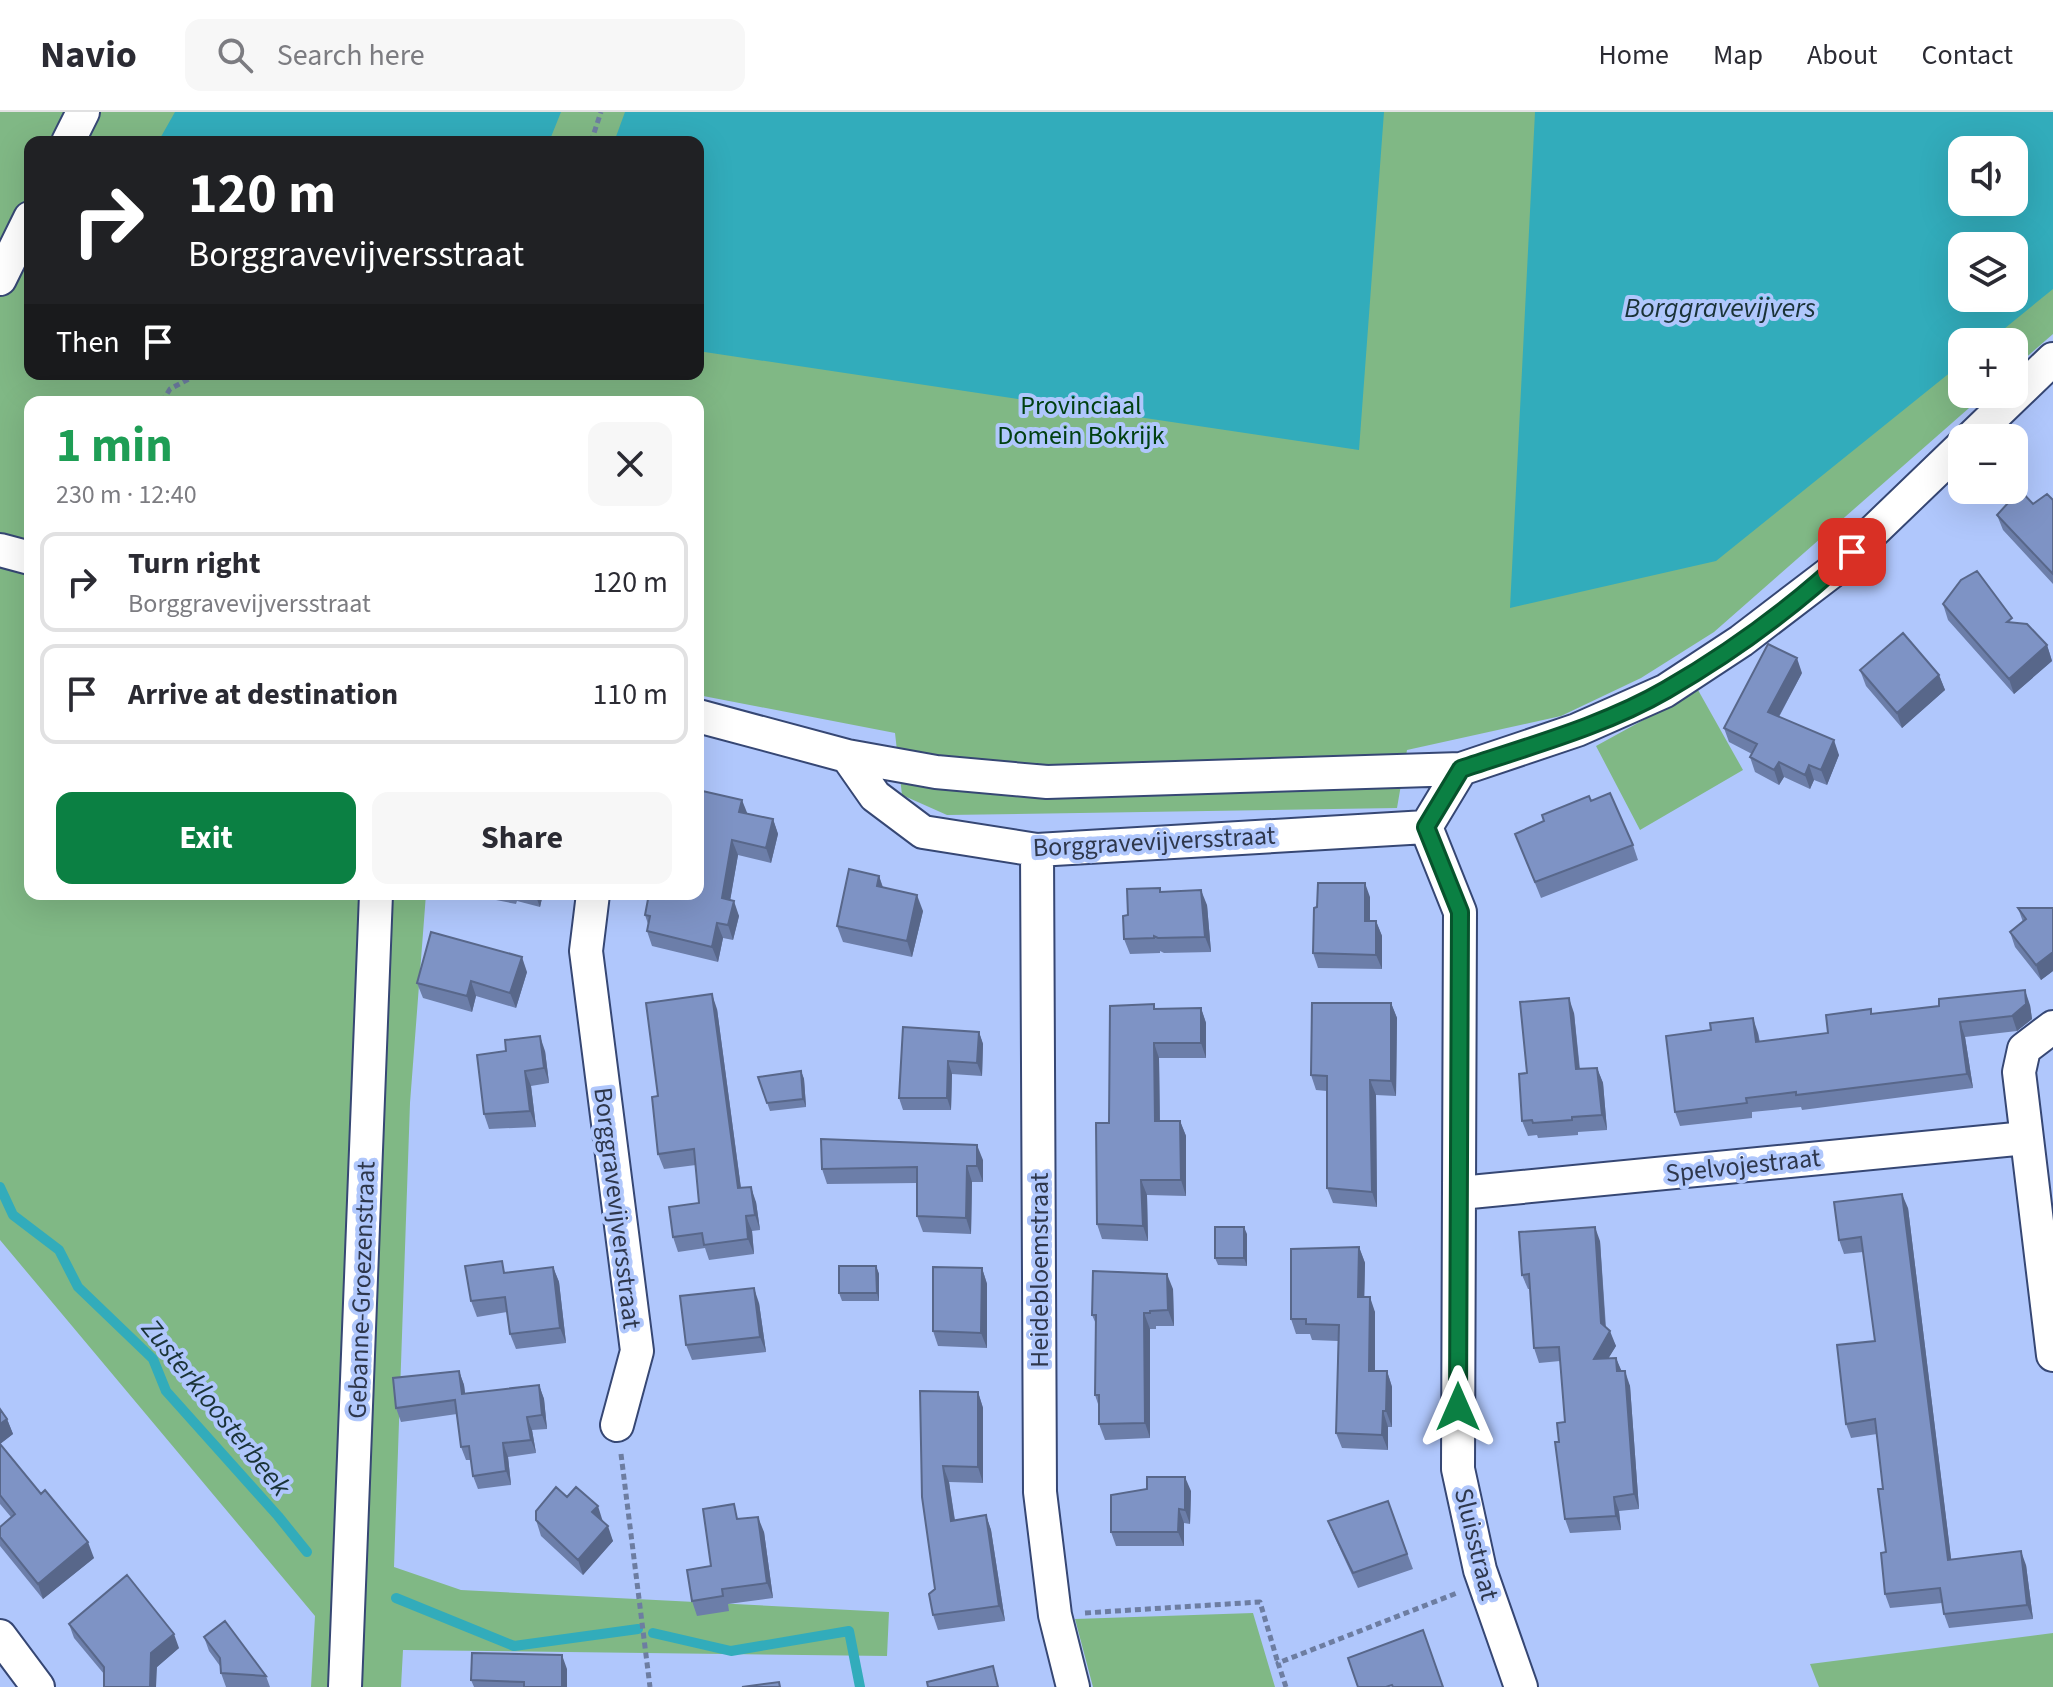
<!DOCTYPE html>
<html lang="en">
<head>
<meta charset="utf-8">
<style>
  :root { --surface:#fff; --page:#f7f7f7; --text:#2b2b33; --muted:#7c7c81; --line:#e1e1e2; --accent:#0b8043 }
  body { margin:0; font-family:"Source Sans 3",sans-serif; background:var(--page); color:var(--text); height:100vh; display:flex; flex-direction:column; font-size:30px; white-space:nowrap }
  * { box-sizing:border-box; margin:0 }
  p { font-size:26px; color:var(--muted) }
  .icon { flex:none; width:44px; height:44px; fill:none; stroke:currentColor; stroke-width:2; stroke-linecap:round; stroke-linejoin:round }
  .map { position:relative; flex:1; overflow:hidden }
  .drawer { position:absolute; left:24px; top:284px; width:680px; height:504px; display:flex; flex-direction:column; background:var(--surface); border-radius:16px; box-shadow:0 8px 32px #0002 }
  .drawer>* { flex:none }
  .banner { position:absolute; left:24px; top:24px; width:680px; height:244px; border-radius:16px; box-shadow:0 8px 32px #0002; background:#202124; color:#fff; overflow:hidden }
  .tools { position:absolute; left:1948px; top:24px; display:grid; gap:16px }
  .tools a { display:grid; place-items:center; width:80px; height:80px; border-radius:16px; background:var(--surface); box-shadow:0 8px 32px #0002; font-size:40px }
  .pin { position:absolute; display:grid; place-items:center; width:68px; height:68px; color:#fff; margin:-34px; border-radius:16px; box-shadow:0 4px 12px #0006 }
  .me { position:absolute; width:88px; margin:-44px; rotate:0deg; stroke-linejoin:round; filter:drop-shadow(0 0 6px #0008) }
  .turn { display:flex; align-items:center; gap:28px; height:168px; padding:0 32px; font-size:36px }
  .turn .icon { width:104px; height:104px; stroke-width:2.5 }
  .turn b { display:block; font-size:56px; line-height:68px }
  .then { display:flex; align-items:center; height:76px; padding:0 32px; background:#0003; gap:16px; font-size:30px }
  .round { display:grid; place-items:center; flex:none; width:84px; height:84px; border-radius:16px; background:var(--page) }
  .head { display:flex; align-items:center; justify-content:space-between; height:136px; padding:0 32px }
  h1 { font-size:48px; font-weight:700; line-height:60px; color:#1e9e55 }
  .cta { display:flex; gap:16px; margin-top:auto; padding:16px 32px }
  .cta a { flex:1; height:92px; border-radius:16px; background:var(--accent); color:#fff; font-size:32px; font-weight:700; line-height:92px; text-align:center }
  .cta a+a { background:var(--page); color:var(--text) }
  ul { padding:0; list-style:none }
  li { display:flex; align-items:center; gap:24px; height:100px; margin:0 16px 12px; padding:0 16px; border:4px solid var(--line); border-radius:16px }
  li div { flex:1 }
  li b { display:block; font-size:30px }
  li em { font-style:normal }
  header { display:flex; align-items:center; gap:48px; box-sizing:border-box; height:112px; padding:0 40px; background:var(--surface); border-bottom:2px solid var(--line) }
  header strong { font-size:38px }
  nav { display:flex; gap:44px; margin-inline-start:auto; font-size:28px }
  .search { width:560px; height:72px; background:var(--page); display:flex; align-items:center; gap:20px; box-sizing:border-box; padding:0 28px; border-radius:16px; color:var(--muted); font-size:30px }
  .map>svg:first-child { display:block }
</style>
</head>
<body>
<header>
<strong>Navio</strong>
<div class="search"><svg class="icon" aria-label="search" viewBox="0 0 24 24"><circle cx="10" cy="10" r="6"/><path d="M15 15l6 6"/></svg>Search here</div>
<nav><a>Home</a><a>Map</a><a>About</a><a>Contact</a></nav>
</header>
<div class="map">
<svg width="2053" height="1575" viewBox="0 0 2053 1575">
  <rect width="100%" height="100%" fill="#b0c7fc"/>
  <path fill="#80b885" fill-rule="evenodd" d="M0,0H2053V222L2014,256V230H1962V282H1985L1714,520L1641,566L1561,604L1407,638L1397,696L947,703L902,683L895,621L698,583V290H30V782H426L410,991L394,1455L461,1478L889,1500L887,1544L403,1538L401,1575H311L315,1504L0,1128ZM30,30H698V262H30ZM1962,38H2014V90H1962ZM1962,134H2014V186H1962Z
    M1698,578L1743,658L1640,718L1596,634Z
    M1253,1501L1275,1575H1093L1075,1507Z
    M2053,1521V1575H1819L1810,1552Z"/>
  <path fill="#32acbb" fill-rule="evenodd" d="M175,0H561L549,30H158Z
    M625,0H1384L1359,338L698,239V30H614Z
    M1535,0H2053V177L1988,230H1962V251L1716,449L1510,496ZM1962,38H2014V90H1962ZM1962,134H2014V186H1962Z"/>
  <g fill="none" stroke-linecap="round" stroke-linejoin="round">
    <path stroke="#32acbb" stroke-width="10" d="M0,1075L13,1103L59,1138L78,1175L153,1247L166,1279L278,1404L307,1440
      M396,1486L514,1534L638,1517
      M653,1521L731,1539L849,1519L860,1575"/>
    <defs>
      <path id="minor" d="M68,30L83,0
        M0,167L30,106
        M1971,326L2053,247
        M0,438L30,446
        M698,604L847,644L936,660L1047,670L1461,657L1577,618L1665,579L1741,529L1830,461L1962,334
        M847,644L875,684L923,720L1037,738L1426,715L1461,657
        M1426,715L1460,800L1458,1357L1480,1458L1521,1575
        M1037,738L1040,1380L1055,1503L1073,1575
        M593,782L586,839L637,1239L617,1313
        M2053,915L2024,937L2019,960L2053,1243
        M1460,1081L2026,1026
        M0,1524L38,1575
        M345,1575L376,782"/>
    </defs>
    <use href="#minor" stroke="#364774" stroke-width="36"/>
    <path stroke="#6d7da1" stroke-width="5" stroke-dasharray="6 4" stroke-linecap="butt" d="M591,30L601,0
      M162,290L170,277L198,262
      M621,1342L650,1575
      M1085,1501L1260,1490L1278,1551
      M1286,1575L1278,1551L1457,1481"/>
    <use href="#minor" stroke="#fff" stroke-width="32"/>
  </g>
  <path fill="#6c7ea9" d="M2053,388V472L2003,418L1997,403Z
    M1943,492L2047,533L2052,549L2014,582L1948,508Z
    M1860,558L1939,563L1945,578L1902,616L1866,574Z
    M1802,561L1779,605L1839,643L1827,673L1814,668L1810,677L1784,665L1779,673L1755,660L1750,645L1752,642L1729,630L1724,616Z
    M1591,689L1633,733L1638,748L1541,786L1515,722Z
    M747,702L773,707L778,722L771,751L738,743L730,788L739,804L733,828L723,826L718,850L652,834L647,819L648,812L645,803Z
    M879,764L883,775L923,799L912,845L843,830L837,814Z
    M1160,776L1161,780L1207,793L1211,840L1164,841L1160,839V841L1130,842L1124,827L1128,803Z
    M484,782H543L540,795L517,789L516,792L491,787L489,783Z
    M1370,785V809H1376L1382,824V857L1318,856L1313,841Z
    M2018,796H2053V859L2041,868L2015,835L2010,820L2023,810Z
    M527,860L516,896L476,884L472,900L423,886L417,871Z
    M1391,891L1397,906L1396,984L1376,983L1377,1095L1333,1091L1327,1076V979L1316,978L1311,963Z
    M1154,892L1155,897L1201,896L1206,911V946H1159L1160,1009H1180L1186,1024V1084L1147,1083L1148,1129L1102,1127L1097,1112L1109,1011Z
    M2030,893L2032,907L2017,919L1965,925L1973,976L1802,998L1801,995L1752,1000V1006L1680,1014L1675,1000L1758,921L1760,930L1828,921L1871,897L1872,902Z
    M717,897L741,1076L756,1090L760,1118L752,1119L754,1142L709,1148L705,1136L678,1140L673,1125L699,1091L696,1053L664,1057L658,1042V984Z
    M1574,901L1580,957L1597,956L1603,971L1607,1018L1578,1020V1023L1538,1026L1537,1023L1528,1024L1522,1009L1527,961Z
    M979,920L983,932L982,964L952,962L951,998H903L899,986Z
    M545,939L549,971L531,974L536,1015L489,1017L484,1002Z
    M801,959L804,967L806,995L770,999L758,965Z
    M983,1048V1070H972L971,1122L923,1120L917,1104V1071L827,1072L822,1057Z
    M1908,1096L1951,1447L2026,1453L2033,1507L1949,1516L1944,1502L1942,1491L1890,1496L1885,1482L1886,1440L1883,1377L1877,1322L1851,1326L1846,1312L1875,1229L1863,1140L1844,1142L1839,1128Z
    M1247,1122V1154L1218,1153L1215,1146Z
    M1600,1129L1606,1215L1616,1234L1608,1246H1616L1621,1259L1630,1274L1639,1397L1619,1399L1621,1418L1570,1421L1565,1407L1559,1330L1565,1310L1560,1249L1539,1251L1534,1236L1530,1177H1528L1522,1163Z
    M1359,1135L1365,1151L1364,1185L1375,1200V1259H1387L1392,1275V1315H1388V1338L1342,1336L1336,1321L1338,1229L1312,1228L1310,1222H1296L1291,1207Z
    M876,1154L879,1162V1189H842L839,1181Z
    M553,1155L559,1170L566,1231L516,1237L510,1222L507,1200L477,1205L471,1189L506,1161Z
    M982,1156L987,1172V1236L938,1234L933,1219Z
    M1173,1177L1174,1214H1156V1217H1150V1326L1105,1328L1099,1312V1295L1095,1283L1096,1212L1092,1203Z
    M759,1191L766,1240L692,1248L686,1233Z
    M459,1259L464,1273L465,1282L539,1273L544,1287L547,1317L532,1318L536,1341L508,1345L511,1373L478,1377L473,1364L471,1348H466L461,1335L457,1302L401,1310L396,1296Z
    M978,1280L983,1296V1371L949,1370L955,1408L986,1403L991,1418L1005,1509L938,1518L933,1503L935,1477L922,1385Z
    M0,1297L7,1307L13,1322L0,1332L94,1446L43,1487L0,1434V1415L11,1405L0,1392Z
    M1147,1377L1191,1379L1190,1412L1184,1411V1434H1116L1111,1420Z
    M567,1385L603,1410L613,1429L583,1463L541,1424L536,1408Z
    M1388,1389L1413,1457L1358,1476L1334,1424L1328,1409Z
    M740,1407L764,1420L773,1486L728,1492L729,1499L697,1504L692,1489Z
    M69,1512L179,1536L157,1555L104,1562L74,1526Z
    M204,1525L266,1564L270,1575H226L221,1561L220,1554L209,1539Z
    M567,1557V1575H474L471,1568Z"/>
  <path fill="#58678a" d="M2047,533L2052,549L2014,582L2009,567Z
    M1797,546L1802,561L1773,615L1768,600Z
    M1939,563L1945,578L1902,616L1897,601Z
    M1834,628L1839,643L1827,673L1821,658Z
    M1779,650L1784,665L1779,673L1774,658Z
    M1809,653L1814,668L1810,677L1805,663Z
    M742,688L748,703L739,700Z
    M773,707L778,722L771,751L766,736Z
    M732,728L738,743L728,801L722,786Z
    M879,764L884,780L877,774Z
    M1365,771L1370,785V824L1365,809Z
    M1201,778L1207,793L1211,840L1205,825Z
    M535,782H543L540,795Z
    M917,783L923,799L912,845L907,829Z
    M734,789L739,804L733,828L728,813Z
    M1376,809L1382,824V857L1376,843Z
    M717,811L723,826L718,850L712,835Z
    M2053,840V859L2041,868L2036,853Z
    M522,845L527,860L516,896L510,881Z
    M471,869L476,884L472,900L467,884Z
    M2025,878L2030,893L2032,907L2017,919L2012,904Z
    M712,882L717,897L743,1092L738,1076Z
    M1569,886L1574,901L1581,973L1576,957Z
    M1391,891L1397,906L1396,984L1391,969Z
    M1201,896L1206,911V946L1201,931Z
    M1753,906L1758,921L1761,945L1756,930Z
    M1960,910L1965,925L1973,976L1967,962Z
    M979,920L983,932L982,964L977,951Z
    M540,924L545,939L549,971L544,956Z
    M1154,931L1159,946L1160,1025L1155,1009Z
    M948,949L952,962L951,998L947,986Z
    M1597,956L1603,971L1607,1018L1602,1003Z
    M525,959L531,974L536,1015L530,999Z
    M801,959L804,967L806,995L803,987Z
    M1370,968L1376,983L1377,1095L1372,1080Z
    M1180,1009L1186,1024V1084L1181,1068Z
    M977,1033L983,1048V1070L977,1054Z
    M967,1054L972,1070L971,1122L966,1106Z
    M1141,1068L1147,1083L1148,1129L1143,1114Z
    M751,1075L756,1090L760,1118L755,1103Z
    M1902,1082L1908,1096L1953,1462L1948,1448Z
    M746,1104L752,1119L754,1142L748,1127Z
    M1244,1115L1247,1122V1154L1244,1146Z
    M1595,1115L1600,1129L1606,1225L1601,1211Z
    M1359,1135L1365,1151L1364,1200L1358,1185Z
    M876,1154L879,1162V1189L877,1181Z
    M553,1155L559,1170L566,1231L560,1216Z
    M982,1156L987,1172V1236L981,1221Z
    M1167,1162L1173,1177L1174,1214L1168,1198Z
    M754,1176L759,1191L766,1240L760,1225Z
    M1370,1185L1375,1200V1275L1369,1259Z
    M1144,1201L1150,1217V1326L1145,1311Z
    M1610,1219L1616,1234L1599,1262L1594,1247Z
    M1616,1246L1622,1260L1617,1259Z
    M459,1259L464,1273L467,1296L462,1282Z
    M1387,1259L1392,1275V1315L1386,1299Z
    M1625,1259L1630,1274L1639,1397L1634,1382Z
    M539,1273L544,1287L547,1317L542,1303Z
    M978,1280L983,1296V1371L978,1355Z
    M1383,1299L1388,1315V1338L1382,1323Z
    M527,1305L532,1318L536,1341L531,1328Z
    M7,1307L13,1322L0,1332V1312Z
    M503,1331L508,1345L511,1373L506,1359Z
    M943,1354L949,1370L957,1424L951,1409Z
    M1185,1365L1191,1379L1190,1412L1185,1398Z
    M1614,1385L1619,1399L1621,1418L1616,1404Z
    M598,1394L603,1410L592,1400Z
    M1179,1397L1184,1411V1434L1178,1420Z
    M986,1403L991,1418L1005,1509L999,1494Z
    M758,1405L764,1420L773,1486L767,1471Z
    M608,1414L613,1429L583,1463L578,1448Z
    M88,1430L94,1446L43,1487L38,1472Z
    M2021,1439L2026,1453L2033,1507L2027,1493Z
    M174,1522L179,1536L157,1555L156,1575H150L151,1541Z
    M562,1543L567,1557V1575H562Z"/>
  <path fill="#7e93c5" stroke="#58678a" stroke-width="2" d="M2020,378L2033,392L2047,382L2053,388V462L1997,403Z
    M1977,459L2012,506L2007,510L2027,512L2047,533L2009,567L1943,492L1961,468Z
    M1903,521L1939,563L1897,601L1860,558Z
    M1768,532L1797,546L1768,600L1834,628L1821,658L1809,653L1805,663L1779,650L1774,658L1750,645L1757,632L1724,616Z
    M698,678L742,688L739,700L773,707L766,736L732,728L722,786L734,789L728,813L717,811L712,835L647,819L650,804L645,803L649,782H698Z
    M1610,681L1633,733L1535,770L1515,722L1544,709L1542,703L1589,684L1591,689Z
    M849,757L879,764L877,774L917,783L907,829L837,814Z
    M1318,771H1365V809H1376V843L1313,841L1314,796L1317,795Z
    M1160,776V780L1201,778L1205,825L1158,826L1154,824V826L1124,827L1123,804L1128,803L1127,777Z
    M2018,796H2053V840L2036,853L2010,820L2026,807Z
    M431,820L522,845L510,881L471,869L467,884L417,871Z
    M2025,878L2026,892L2012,904L1960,910L1967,962L1796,983V980L1746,986L1747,991L1675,1000L1666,924L1711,918L1710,911L1753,906L1756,930L1828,921L1826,903L1871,897V902L1939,894V887Z
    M712,882L738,1076L751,1075L755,1103L746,1104L748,1127L704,1133L702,1121L673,1125L669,1095L699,1091L694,1037L658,1042L652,985L658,984L646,891Z
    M1569,886L1576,957L1597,956L1602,1003L1572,1005V1008L1533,1011L1532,1008L1522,1009L1519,962L1527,961L1520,890Z
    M1312,891H1391V969L1370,968L1372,1080L1327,1076V964L1311,963Z
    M1154,892V897L1201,896V931H1154L1155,1009H1180L1181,1068H1141L1143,1114L1097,1112L1096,1011H1109L1110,894Z
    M903,915L979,920L977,951L948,949L947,986H899Z
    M540,924L544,956L525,959L530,999L484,1002L477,943L506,939L505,928Z
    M801,959L803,987L767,991L758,965Z
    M821,1027L977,1033V1054H967L966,1106L917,1104V1055L822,1057Z
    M1902,1082L1948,1448L2021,1439L2027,1493L1944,1502L1940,1476L1885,1482L1881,1441L1886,1440L1878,1377H1883L1875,1307L1846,1312L1837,1233L1875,1229L1861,1125L1839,1128L1834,1090Z
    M1215,1115H1244V1146H1215Z
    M1595,1115L1601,1211L1610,1219L1594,1247L1616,1246L1617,1259H1625L1634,1382L1614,1385L1616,1404L1565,1407L1555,1330H1559L1557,1311L1565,1310L1559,1235L1534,1236L1529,1162L1522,1163L1519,1120Z
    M1359,1135L1358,1185H1370L1369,1259H1387L1386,1299H1383L1382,1323L1336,1321L1339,1213L1306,1212V1207H1291V1137Z
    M502,1149L504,1161L553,1155L560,1216L510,1222L505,1185L471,1189L465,1154Z
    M839,1154H876L877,1181H839Z
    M933,1155L982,1156L981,1221L933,1219Z
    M1093,1159L1167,1162L1168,1198L1150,1199V1201H1144L1145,1311L1099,1312V1283H1095L1096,1203H1092Z
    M754,1176L760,1225L686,1233L680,1184Z
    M459,1259L462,1282L539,1273L542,1303L527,1305L531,1328L503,1331L506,1359L473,1364L469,1334L461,1335L455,1288L396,1296L393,1266Z
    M920,1279L978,1280V1355L943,1354L951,1409L986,1403L999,1494L933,1503L929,1482L935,1477L922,1385Z
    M0,1297L7,1307L0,1312Z
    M0,1332L41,1382L45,1378L88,1430L38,1472L0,1425V1415L15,1402L0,1383Z
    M1147,1365H1185V1398L1179,1397L1178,1420H1111V1383L1147,1377Z
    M556,1375L567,1385L576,1375L598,1394L592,1400L608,1414L578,1448L536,1408V1399Z
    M1388,1389L1407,1442L1353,1461L1328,1409Z
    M734,1392L737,1407L758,1405L767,1471L722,1477L723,1484L692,1489L687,1458L711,1454L703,1397Z
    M127,1463L174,1522L151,1541L150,1575H104V1555L69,1512Z
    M225,1509L266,1564L221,1561L220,1546L204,1525Z
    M1423,1518L1443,1575H1393L1392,1573L1386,1575H1358L1348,1546Z
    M472,1541L562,1543V1575H524V1570L471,1568Z
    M993,1554L998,1575H928L927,1570Z
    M779,1570L780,1575H742Z"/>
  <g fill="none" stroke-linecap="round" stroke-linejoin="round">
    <defs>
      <path id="route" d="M1458,1295L1460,800L1426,715L1461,657C1529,634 1604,614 1666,578C1732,540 1797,492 1852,440"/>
    </defs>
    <use href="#route" stroke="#07532c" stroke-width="20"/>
    <use href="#route" stroke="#0b8043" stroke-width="14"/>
  </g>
  <g text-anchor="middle" stroke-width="8" stroke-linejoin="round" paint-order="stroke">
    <g font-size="26" fill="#004011" stroke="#b0c7fc">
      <text x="1081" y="302">Provinciaal<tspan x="1081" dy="30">Domein Bokrijk</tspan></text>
    </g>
    <g font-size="26" fill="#2e374c" stroke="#b0c7fc">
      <text transform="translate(1154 729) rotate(-3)" y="9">Borggravevijversstraat</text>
      <text transform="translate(1743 1053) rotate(-6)" y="9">Spelvojestraat</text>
      <text transform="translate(618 1096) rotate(83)" y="9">Borggravevijversstraat</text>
      <text transform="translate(1039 1158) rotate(-90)" y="9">Heidebloemstraat</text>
      <text transform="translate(361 1178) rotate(-88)" y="9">Gebanne-Groezenstraat</text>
      <text transform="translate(1477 1432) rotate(76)" y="9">Sluisstraat</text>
    </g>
    <g font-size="28" font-style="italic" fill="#1a3337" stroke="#b0c7fc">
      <text x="1720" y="205">Borggravevijvers</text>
      <text transform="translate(217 1295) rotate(51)" y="10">Zusterkloosterbeek</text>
    </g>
  </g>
</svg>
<div class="tools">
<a><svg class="icon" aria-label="sound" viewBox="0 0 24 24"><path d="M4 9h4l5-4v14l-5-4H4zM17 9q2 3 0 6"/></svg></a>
<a><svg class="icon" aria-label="layers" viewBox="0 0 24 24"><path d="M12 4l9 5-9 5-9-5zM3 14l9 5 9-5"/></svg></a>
<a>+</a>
<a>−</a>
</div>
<div class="pin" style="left:1852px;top:440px;background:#d93025"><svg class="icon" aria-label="arrive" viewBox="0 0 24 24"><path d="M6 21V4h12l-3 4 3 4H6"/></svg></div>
<svg class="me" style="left:1458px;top:1295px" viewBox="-20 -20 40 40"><path d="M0-17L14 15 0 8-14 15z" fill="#0b8043" stroke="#fff" stroke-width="4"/></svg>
<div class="banner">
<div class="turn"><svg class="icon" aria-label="right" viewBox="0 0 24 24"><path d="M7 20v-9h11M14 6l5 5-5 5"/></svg><div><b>120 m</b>Borggravevijversstraat</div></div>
<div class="then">Then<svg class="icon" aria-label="arrive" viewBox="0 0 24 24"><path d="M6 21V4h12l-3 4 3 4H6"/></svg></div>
</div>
<section class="drawer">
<div class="head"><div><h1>1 min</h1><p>230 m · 12:40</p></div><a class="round"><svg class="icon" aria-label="close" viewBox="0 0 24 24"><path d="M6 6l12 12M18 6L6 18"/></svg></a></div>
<ul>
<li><svg class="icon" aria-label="right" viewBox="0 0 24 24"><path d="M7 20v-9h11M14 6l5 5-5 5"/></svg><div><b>Turn right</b><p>Borggravevijversstraat</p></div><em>120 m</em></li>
<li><svg class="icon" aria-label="arrive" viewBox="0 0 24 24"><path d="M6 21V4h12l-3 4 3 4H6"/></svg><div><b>Arrive at destination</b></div><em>110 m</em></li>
</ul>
<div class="cta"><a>Exit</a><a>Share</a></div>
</section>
</div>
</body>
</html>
